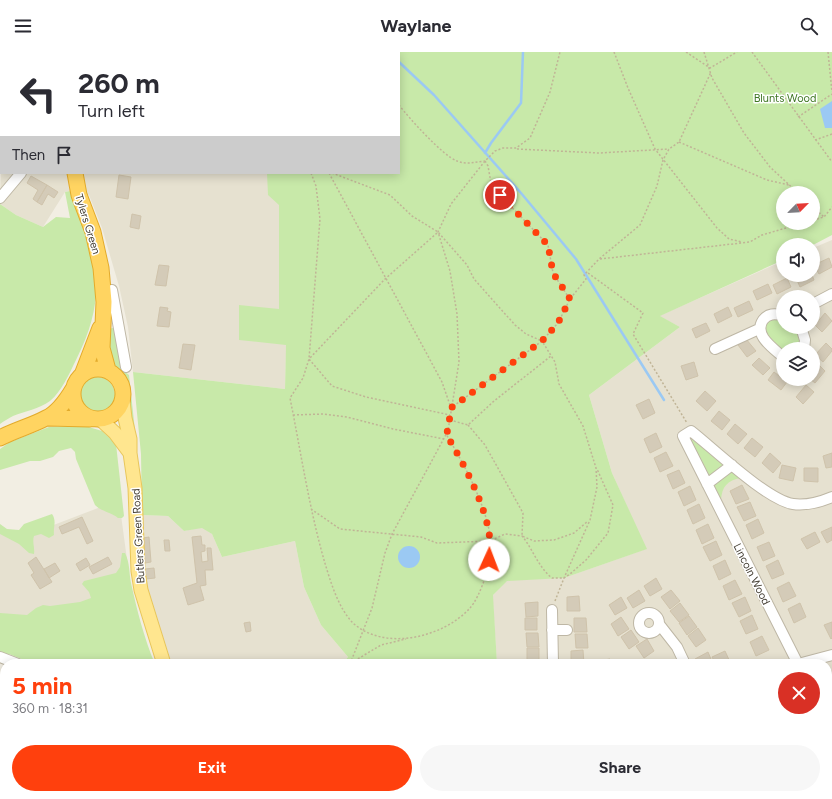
<!DOCTYPE html>
<html lang="en">
<head>
<meta charset="utf-8">
<style>
  :root { --surface:#fff; --page:#f7f7f7; --text:#2b2b33; --muted:#7c7c81; --accent:#ff400d }
  body { margin:0; font-family:Figtree,sans-serif; background:var(--page); color:var(--text); height:100vh; display:flex; flex-direction:column; font-size:15px; white-space:nowrap }
  * { box-sizing:border-box; margin:0 }
  p { font-size:13px; color:var(--muted) }
  .icon { flex:none; width:22px; height:22px; fill:none; stroke:currentColor; stroke-width:2; stroke-linecap:round; stroke-linejoin:round }
  .map { position:relative; flex:1; overflow:hidden }
  .side { position:absolute; left:0px; top:607px; width:832px; height:140px; display:flex; flex-direction:column; background:var(--surface); border-radius:16px 16px 0 0; box-shadow:0 2px 10px #0003 }
  .side>* { flex:none }
  .top-card { position:absolute; left:0px; top:0px; width:400px; height:122px; box-shadow:0 2px 10px #0003; background:#fff; color:var(--text); overflow:hidden }
  .needle { width:26px; rotate:66deg }
  .controls { position:absolute; left:776px; top:134px; display:grid; gap:8px }
  .controls a { display:grid; place-items:center; width:44px; height:44px; border-radius:50%; background:var(--surface); box-shadow:0 2px 10px #0003; font-size:20px }
  .pin { position:absolute; display:grid; place-items:center; width:34px; height:34px; color:#fff; margin:-17px; border:2px solid #fff; border-radius:50%; box-shadow:0 1px 4px #0007 }
  .me { position:absolute; width:44px; margin:-22px; rotate:2deg; stroke-linejoin:round; filter:drop-shadow(0 0 3px #0008) }
  .turn { display:flex; align-items:center; gap:14px; height:84px; padding:0 12px; font-size:18px }
  .turn .icon { width:52px; height:52px; stroke-width:2.5 }
  .turn b { display:block; font-size:28px; line-height:34px }
  .then { display:flex; align-items:center; height:38px; padding:0 12px; background:#0003; gap:8px; font-size:15px }
  .round { display:grid; place-items:center; flex:none; width:42px; height:42px; border-radius:21px; background:var(--page) }
  .headline { display:flex; align-items:center; justify-content:space-between; height:68px; padding:0 12px }
  h1 { font-size:24px; font-weight:700; line-height:30px; color:var(--accent) }
  .cta { display:flex; gap:8px; margin-top:auto; padding:8px 12px }
  .cta a { flex:1; height:46px; border-radius:24px; background:var(--accent); color:#fff; font-size:16px; font-weight:700; line-height:46px; text-align:center }
  .cta a+a { background:var(--page); color:var(--text) }
  header { display:flex; justify-content:space-between; align-items:center; height:52px; padding:0 12px; background:var(--surface); font-size:18px; font-weight:700 }
  .map>svg:first-child { display:block }
</style>
</head>
<body>
<header><svg class="icon" aria-label="menu" viewBox="0 0 24 24"><path d="M4 6h16M4 12h16M4 18h16"/></svg>Waylane<svg class="icon" aria-label="search" viewBox="0 0 24 24"><circle cx="10" cy="10" r="6"/><path d="M15 15l6 6"/></svg></header>
<div class="map">
<svg width="832" height="747" viewBox="0 0 832 747">
  <rect width="100%" height="100%" fill="#f2eee3"/>
  <path fill="#e6e1d0" fill-rule="evenodd" d="M115,0H343L115,1Z
    M1,111V121H291L285,337L133,320L128,275L119,234L102,176L89,143L70,139L65,140L43,175L16,163L0,152Z
    M832,188V747H516V742H827V612H497L493,551V543L507,528L564,526L646,497L612,421L589,343L680,275L659,264L783,209V223H813V196ZM783,245H813V275H783ZM783,297H813V327H783Z
    M119,448L130,530L0,597V476L22,489L51,474Z
    M142,463L168,464L184,479L202,475L212,482L222,505L295,489L304,535L321,573L348,605L342,612H171L145,534Z
    M82,742H165L167,747H80Z
    M289,742H496V747H294Z"/>
  <path fill="#c8e9a9" fill-rule="evenodd" d="M343,0H832V183L813,193H783V208L660,264L680,275L589,343L612,421L647,497L564,526L507,529L493,543L497,612H342L348,605L321,573L304,535L295,489L222,505L212,482L202,476L184,479L168,464L142,463L141,402L133,320L285,337L286,293L239,288V253L279,257V153L268,143L267,121H399V1ZM783,141H813V171H783Z
    M70,139C96,204 110,241 76,308C69,322 62,339 50,349C39,357 25,359 13,364C9,366 4,369 0,372V152L16,163L43,175L56,165L70,166L65,140Z
    M768,267H783V275H797L801,290L800,297H783V299L765,282V271Z
    M112,276H115L124,319L129,323L136,388L130,366V337L128,331L124,324L109,307L110,277Z
    M79 343a18 18 0 1 1 36 0a18 18 0 1 1-36 0Z
    M82,373L102,379L116,392L124,464L122,466H118C111,460 102,460 95,453L76,407L75,400L71,396L59,399L53,405L40,409H30L0,418V397L10,390L49,375Z
    M691,379L741,426C727,428 722,435 721,448L683,384Z
    M52,462C57,469 53,475 54,483L49,486L41,482L34,484C32,490 35,496 34,502L29,501L19,492L0,482V472L7,477L19,478L24,472Z
    M122,501H125C130,511 129,521 131,531C137,558 144,586 155,612H34L9,602H0V561L27,563L36,556L43,553L50,554L80,550L91,546L89,540L82,532L84,529L116,521L120,515Z
    M237,742H289L294,747H239Z"/>
  <path fill="#9bc9f3" d="M832,49V76H825L820,57Z
    M398 505a11 11 0 1 1 22 0a11 11 0 1 1-22 0Z"/>
  <g fill="none" stroke-linecap="round" stroke-linejoin="round">
    <path stroke="#9bc9f3" stroke-width="2.5" d="M389,0L390,1
      M399,10L434,43L521,141L576,207L664,348
      M485,101L491,91L521,51L523,0
      M827,662L832,661"/>
  </g>
  <path fill="#d4cbb8" stroke="#cfc3ab" d="M119,123L131,125L128,147L116,145Z
    M31,124L47,133L37,150L33,147L38,138L27,131Z
    M47,133L58,140L54,146L48,142L42,153L37,150Z
    M132,162L141,164L139,177L130,175Z
    M829,206L832,215L819,222L814,213Z
    M159,213L169,214L166,234L155,233Z
    M802,223H812L814,228L800,235L796,226Z
    M787,226L791,235L777,242L773,233Z
    M768,232L772,241L757,248L753,239Z
    M749,249L753,258L738,265L734,256Z
    M160,255L168,256L167,259L171,260L169,275L157,274Z
    M728,255L732,264L718,271L714,262Z
    M825,261L832,269L822,280L815,273Z
    M706,271L710,279L696,286L692,277Z
    M746,287L756,299L747,305L738,293Z
    M826,291L832,297V299L823,310L815,303Z
    M183,292L195,293L191,318L179,316Z
    M759,306L770,316L763,323L752,313Z
    M694,310L698,324L686,328L681,314Z
    M818,312L825,319L815,331L810,327H813V318Z
    M774,320L787,330L781,338L768,328Z
    M806,333L814,340L803,352L796,345Z
    M705,339L716,349L707,359L696,349Z
    M649,347L655,361L643,367L636,353Z
    M719,359L730,368L722,378L711,369Z
    M735,372L747,382L738,392L727,382Z
    M656,381L662,395L650,401L644,387Z
    M752,386L763,395L755,405L744,396Z
    M666,400L673,414L660,420L654,406Z
    M770,401L781,411L773,421L762,411Z
    M832,401V415L826,416L823,404Z
    M782,413L796,416L793,429L779,426Z
    M804,416H818V430L804,429Z
    M679,418L685,431L673,437L667,423Z
    M742,433L749,447L736,452L730,439Z
    M690,434L696,448L684,454L678,440Z
    M750,450L756,464L744,469L737,455Z
    M699,452L705,466L693,472L687,458Z
    M82,465L93,489L87,492L79,475L62,482L59,475Z
    M758,467L764,481L752,487L746,473Z
    M708,472L714,486L702,492L696,478Z
    M832,475V488L827,491L821,480Z
    M815,480L820,490L807,497L801,487Z
    M201,484L202,493H205V499L201,500L202,510L208,509L207,496H211L213,518H205L206,533L200,534L204,548L188,553L183,536L197,531L192,485Z
    M149,485L151,510L145,511L143,486Z
    M164,488H169L170,499H165Z
    M716,489L722,503L710,509L703,495Z
    M769,490L775,504L763,509L757,495Z
    M36,505L52,530L40,537L31,523L34,521L28,511Z
    M108,505L112,512L93,522L89,515Z
    M86,506L90,513L80,519L76,512Z
    M725,508L731,522L719,528L713,514Z
    M778,508L784,522L772,527L766,514Z
    M55,511L60,519L49,526L44,517Z
    M154,516L155,526L146,527L145,517Z
    M656,526L662,537L650,544L644,534Z
    M735,528L742,542L729,548L723,534Z
    M789,530L796,544L783,550L777,536Z
    M639,538L645,549L633,556L627,546Z
    M671,538L680,549L670,557L661,545Z
    M579,544L580,559H567V545Z
    M621,545L627,556L615,563L609,553Z
    M745,545L751,559L739,565L732,551Z
    M538,550V564L526,565L525,551Z
    M680,551L689,563L679,570L670,559Z
    M800,551L806,565L794,571L788,557Z
    M752,563L758,577L746,582L740,569Z
    M689,564L697,575L687,583L679,571Z
    M621,565L629,577L618,584L611,572Z
    M525,566H537V578H525Z
    M574,566H586L587,580H574Z
    M250,570L251,579L246,580L244,571Z
    M832,570V586L831,587L824,573Z
    M698,576L706,588L696,595L688,584Z
    M631,578L639,590L629,597L621,585Z
    M526,581H538L539,595H527Z
    M575,582H587L588,596H576Z
    M762,584L769,598L756,604L750,590Z
    M647,587L654,599L644,606L636,594Z
    M527,596H539V610L527,611Z
    M583,598L584,612H571V599Z
    M725,599L730,610L726,612H716L712,605Z
    M708,600L713,612H698L695,607Z
    M610,607L611,612H598V609Z
    M832,619V631L827,633V620Z
    M138,742H151V743L141,747Z
    M340,742H344L346,747H332L331,745Z
    M434,742H448L446,747L434,744Z"/>
  <g fill="none" stroke-linecap="round" stroke-linejoin="round">
    <defs>
      <path id="minor" d="M0,21H1
        M0,146L21,121
        M112,238L126,315
        M813,252L832,242
        M783,263C775,262 768,261 763,268C753,283 773,296 783,305
        M801,275L805,288L804,297
        M715,297L759,277
        M707,432L732,413
        M552,558L553,612
        M639 571a10 10 0 1 1 20 0a10 10 0 1 1-20 0Z
        M659,572L677,595L685,612
        M552,578H567
        M0,605L18,612
        M798,612L683,384L691,379C714,397 767,448 793,452C807,454 820,450 832,445
        M798,612L832,603
        M827,723L832,722
        M123,742L125,747
        M178,742L180,747
        M325,742L327,747
        M204,743L218,742
        M386,744L387,747
        M459,747L461,742
        M751,747L752,742"/>
      <path id="major" d="M123,349L125,366L130,387V401L135,436L138,519L141,538L164,612
        M101,368L115,381L130,401
        M227,742L230,747"/>
      <path id="highway" d="M108,1V0
        M75,121L79,143L93,180L101,216L104,250L102,296L108,318
        M73 342a25 25 0 1 1 50 0a25 25 0 1 1-50 0Z
        M82,323L100,276
        M48,366L90,367
        M0,386C15,378 31,374 46,366C57,361 67,347 73,337"/>
    </defs>
    <use href="#minor" stroke="#beb7a5" stroke-width="12"/>
    <use href="#major" stroke="#e8c65b" stroke-width="15"/>
    <use href="#highway" stroke="#e3ab2b" stroke-width="17"/>
    <path stroke="#c0b496" stroke-width="1.5" stroke-dasharray="2 2" stroke-linecap="butt" d="M614,0L628,36L655,97L717,176L729,187L742,190
      M686,0L710,16L737,0
      M704,0L712,26L744,81L770,115L798,141
      M752,0L832,110
      M828,0L832,40
      M365,1V0
      M399,53C409,66 443,104 457,109C467,113 475,110 485,109
      M798,65L832,42
      M815,88L832,82
      M679,90L767,128L789,133
      M517,97L599,101L669,97
      M485,109L488,114L491,131L500,143L548,193L553,221L569,246
      M311,121L316,134L320,167L309,307L303,326L290,346C301,401 309,455 324,508C330,528 338,556 353,571C385,600 444,585 470,556C480,545 490,514 491,500C493,464 464,412 446,382
      M329,121L442,330L451,356L542,289L526,282L515,273L474,227L467,213L438,180L412,164L390,143L332,121
      M813,155L824,165
      M813,168L824,165L832,155
      M437,181L385,227L309,307L332,334L366,345L450,363
      M600,207L750,190L762,183L803,171
      M588,221L643,261L633,282L687,371
      M293,363L323,362L347,365L393,377L444,387
      M450,368L468,373L494,349L551,304
      M468,373L485,393L523,461L522,484L534,489L554,488L574,481L588,469
      M311,457L340,477L421,485L437,491L490,489L505,482L522,484C533,497 538,515 552,526H564L570,522L586,508L608,481L613,453L597,417
      M555,549L564,526L590,468L597,435L596,416L583,374L559,332L555,310L542,289L558,271L570,247L586,227L584,223L599,207L640,173L657,134L663,108L669,97L679,90L711,20
      M351,611L381,593L406,587
      M350,612L372,556L385,501L392,482L448,379L459,310L457,262L450,219L438,180L451,152L485,109L495,99L503,96H516L530,86L550,40L560,0
      M518,747V742"/>
    <use href="#minor" stroke="#fff" stroke-width="10"/>
    <use href="#major" stroke="#ffe68f" stroke-width="13"/>
    <use href="#highway" stroke="#ffd461" stroke-width="15"/>
  </g>
  <g fill="none" stroke-linecap="round" stroke-linejoin="round">
    <path stroke="#ff400d" stroke-width="7" stroke-dasharray="0 12.6" d="M489,508C497,471 465,414 446,382L448,378L451,356L542,289L558,271L570,247L553,221L548,193L500,143"/>
  </g>
  <g text-anchor="middle" stroke-width="3" stroke-linejoin="round" paint-order="stroke">
    <g font-size="11" fill="#3f7724" stroke="#fff">
      <text x="785" y="50">Blunts Wood</text>
    </g>
    <g font-size="11" fill="#443e33" stroke="#fff">
      <text transform="translate(88 172) rotate(73)" y="4">Tylers Green</text>
      <text transform="translate(138 484) rotate(-93)" y="4">Butlers Green Road</text>
      <text transform="translate(752 522) rotate(63)" y="4">Lincoln Wood</text>
    </g>
  </g>
</svg>
<div class="controls">
<a><svg class="needle" viewBox="-14 -14 28 28"><path d="M0-13l5 13h-10z" fill="#e53935"/><path d="M0 13l5-13h-10z" fill="#7c7c81"/></svg></a>
<a><svg class="icon" aria-label="sound" viewBox="0 0 24 24"><path d="M4 9h4l5-4v14l-5-4H4zM17 9q2 3 0 6"/></svg></a>
<a><svg class="icon" aria-label="search" viewBox="0 0 24 24"><circle cx="10" cy="10" r="6"/><path d="M15 15l6 6"/></svg></a>
<a><svg class="icon" aria-label="layers" viewBox="0 0 24 24"><path d="M12 4l9 5-9 5-9-5zM3 14l9 5 9-5"/></svg></a>
</div>
<div class="pin" style="left:500px;top:143px;background:#d93025"><svg class="icon" aria-label="arrive" viewBox="0 0 24 24"><path d="M6 21V4h12l-3 4 3 4H6"/></svg></div>
<svg class="me" style="left:489px;top:508px" viewBox="-20 -20 40 40"><circle r="19" fill="#fff"/><path d="M0-13L10 11 0 6-10 11z" fill="#ff400d"/></svg>
<div class="top-card">
<div class="turn"><svg class="icon" aria-label="left" viewBox="0 0 24 24"><path d="M17 20v-9H6M10 6l-5 5 5 5"/></svg><div><b>260 m</b>Turn left</div></div>
<div class="then">Then<svg class="icon" aria-label="arrive" viewBox="0 0 24 24"><path d="M6 21V4h12l-3 4 3 4H6"/></svg></div>
</div>
<section class="side">
<div class="headline"><div><h1>5 min</h1><p>360 m · 18:31</p></div><a class="round" style="background:#d93025;color:#fff"><svg class="icon" aria-label="close" viewBox="0 0 24 24"><path d="M6 6l12 12M18 6L6 18"/></svg></a></div>
<div class="cta"><a>Exit</a><a>Share</a></div>
</section>
</div>
</body>
</html>
